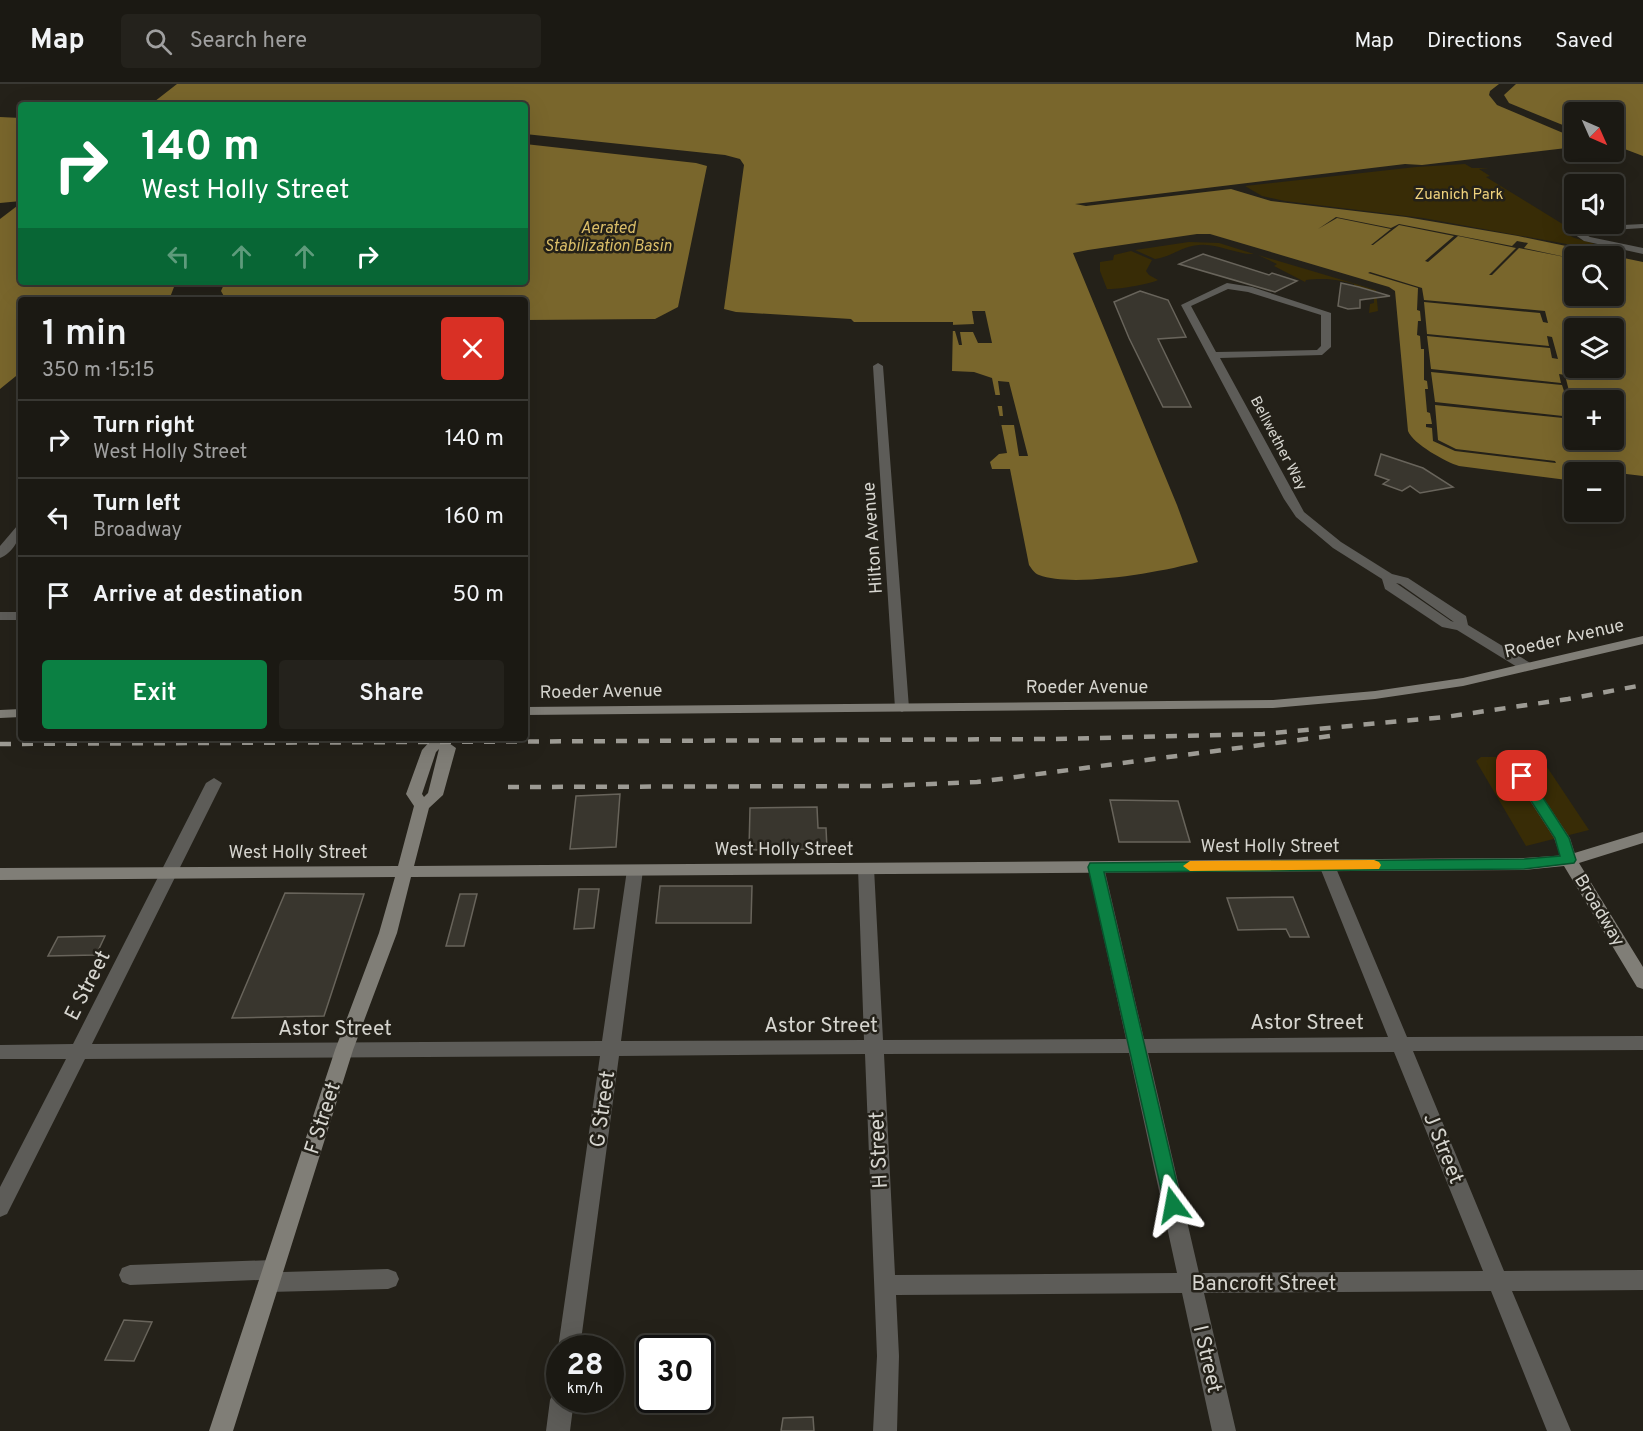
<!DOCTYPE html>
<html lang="en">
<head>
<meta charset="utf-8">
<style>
  :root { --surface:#1b1913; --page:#24221c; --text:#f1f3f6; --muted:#a0a0a0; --line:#393833; --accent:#0b8043 }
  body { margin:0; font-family:Overpass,sans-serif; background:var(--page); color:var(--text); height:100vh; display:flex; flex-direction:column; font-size:22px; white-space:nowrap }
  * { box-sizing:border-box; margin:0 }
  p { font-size:20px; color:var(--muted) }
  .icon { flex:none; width:33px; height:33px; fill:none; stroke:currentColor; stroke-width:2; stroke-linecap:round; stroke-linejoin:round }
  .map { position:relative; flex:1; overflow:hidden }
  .drawer { position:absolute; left:18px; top:213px; width:510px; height:444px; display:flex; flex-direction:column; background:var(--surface); border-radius:6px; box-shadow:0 6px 24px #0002,0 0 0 2px var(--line) }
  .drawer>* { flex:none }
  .top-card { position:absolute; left:18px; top:18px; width:510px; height:183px; border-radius:6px; box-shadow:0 6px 24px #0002,0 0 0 2px var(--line); background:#0b8043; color:#fff; overflow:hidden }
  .needle { width:39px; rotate:135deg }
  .controls { position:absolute; left:1564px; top:18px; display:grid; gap:12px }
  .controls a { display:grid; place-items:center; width:60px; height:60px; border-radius:6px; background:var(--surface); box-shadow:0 6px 24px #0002,0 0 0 2px var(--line); font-size:30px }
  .speed { position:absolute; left:546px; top:1251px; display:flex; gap:12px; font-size:30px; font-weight:700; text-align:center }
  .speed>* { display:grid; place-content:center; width:78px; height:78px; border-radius:50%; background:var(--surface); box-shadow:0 6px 24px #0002,0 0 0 2px var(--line); line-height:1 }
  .speed small { font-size:15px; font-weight:400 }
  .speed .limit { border:3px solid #111; border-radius:9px; background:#fff; color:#111 }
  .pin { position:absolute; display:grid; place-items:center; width:51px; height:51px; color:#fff; margin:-26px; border-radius:12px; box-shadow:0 3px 9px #0006 }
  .me { position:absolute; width:66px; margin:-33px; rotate:347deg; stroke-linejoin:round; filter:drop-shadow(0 0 4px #0008) }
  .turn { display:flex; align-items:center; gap:21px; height:126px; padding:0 24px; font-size:27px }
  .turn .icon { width:78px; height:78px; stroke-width:2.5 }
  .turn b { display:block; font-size:42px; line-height:51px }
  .lanes { display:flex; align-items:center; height:57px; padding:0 24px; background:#0003; justify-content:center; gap:30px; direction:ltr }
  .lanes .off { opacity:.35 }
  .round { display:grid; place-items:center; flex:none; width:63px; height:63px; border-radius:6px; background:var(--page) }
  .headline { display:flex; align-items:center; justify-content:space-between; height:102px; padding:0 24px }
  h1 { font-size:36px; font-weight:600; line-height:45px }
  .primary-button { display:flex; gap:12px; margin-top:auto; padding:12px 24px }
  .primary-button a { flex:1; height:69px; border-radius:6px; background:var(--accent); color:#fff; font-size:24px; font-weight:600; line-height:69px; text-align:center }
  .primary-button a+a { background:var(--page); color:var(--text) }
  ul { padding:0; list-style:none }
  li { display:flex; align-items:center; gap:18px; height:78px; padding:0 24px; border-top:2px solid var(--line) }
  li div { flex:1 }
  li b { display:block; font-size:22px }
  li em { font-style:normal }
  header { display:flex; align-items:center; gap:36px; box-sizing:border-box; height:84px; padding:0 30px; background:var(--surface); border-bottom:2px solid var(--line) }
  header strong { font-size:28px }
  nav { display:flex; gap:33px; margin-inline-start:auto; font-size:21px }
  .search { width:420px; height:54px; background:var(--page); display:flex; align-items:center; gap:15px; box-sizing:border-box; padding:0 21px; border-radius:6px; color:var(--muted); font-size:22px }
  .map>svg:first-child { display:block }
</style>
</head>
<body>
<header>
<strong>Map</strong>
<div class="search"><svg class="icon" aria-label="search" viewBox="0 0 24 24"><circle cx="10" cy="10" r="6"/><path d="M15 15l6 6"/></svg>Search here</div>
<nav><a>Map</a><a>Directions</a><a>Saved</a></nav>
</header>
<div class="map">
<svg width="1643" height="1347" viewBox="0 0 1643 1347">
  <rect width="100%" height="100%" fill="#242119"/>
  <path fill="#382c06" d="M1465,80L1472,84H1489L1479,85L1490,92L1486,93L1569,144L1566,149C1575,157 1588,155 1598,162L1594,165L1423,134L1285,117L1262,112L1245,102L1416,83Z
    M1189,158L1219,159L1254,170C1237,171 1218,159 1199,161C1182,162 1171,173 1155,175L1135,166Z
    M1131,167L1152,176L1146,187L1149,191L1158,196C1150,200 1116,206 1107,205L1100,187V178L1113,176L1114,171Z
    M1258,171L1376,206L1378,227L1369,229L1370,220L1374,219V207L1354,203V200C1336,195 1324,194 1306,196L1305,198L1274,182L1277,180L1275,179Z
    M1503,668C1515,668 1527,673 1535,683H1547L1589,746L1526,762L1476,677L1481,673H1498Z"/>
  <path fill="#79662c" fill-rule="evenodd" d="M177,0H1499L1490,7L1489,11L1497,21L1575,54V63L1422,81L1405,80L1075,120L1086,122L1231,105L1271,117L1406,133L1518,152L1643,178V392L1593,386L1592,388H1575V397L1459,382C1446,378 1413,360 1408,347L1395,207L1389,203L1210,150H1197L1088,166L1073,169L1177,421L1198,478C1162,488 1073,504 1039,491C1034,489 1032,485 1029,481L1010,385H992L990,378L999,370L1007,369L992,294L974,288L952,287L953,238H854L851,235L736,228L724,225L744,81L740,75L725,71L525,50V21H150ZM1575,172H1614V212H1575ZM1575,244H1614V284H1575ZM1575,316H1614V356H1575Z
    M1516,0H1643V72L1614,61V28H1575V46L1509,19L1504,11Z
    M0,33L21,34V117L0,119Z
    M525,60L696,79L707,82L678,223L655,235L525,236V216H226L221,207L225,198H525Z
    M21,119V198H171L174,203L169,216H21V288L0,305V135Z"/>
  <path fill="#242119" d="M1336,133L1391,144L1399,140L1512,162L1517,157L1528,159L1524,164L1575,175L1519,164L1492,191H1489L1516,164L1458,152L1428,178L1425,177L1454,152L1399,141L1373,161H1371L1391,145L1337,134L1318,145Z
    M1370,188L1422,204L1424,216L1545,227L1548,239L1543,238L1540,229L1424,218L1427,250L1549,262L1547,252L1552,253L1558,275L1552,274L1550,264L1427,252L1431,285L1561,299L1559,290L1565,291L1570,311L1565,310L1562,301L1431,288L1435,318L1572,333L1570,324H1575V342L1573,335L1435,321L1438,356L1456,365L1555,377L1556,379L1455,367L1433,357L1432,344L1426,343V340H1432L1430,329L1427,328L1425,305H1428L1427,297L1424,296V265H1421L1420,252L1417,251L1418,237H1421L1420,227L1417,226L1418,204L1368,189Z
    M972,227H985L992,259H978L973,248H960L962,261H959L955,247H950V241L974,240Z
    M998,297L1009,298L1028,372H1019L1014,341H999L996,332H1003L1002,322H996L994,311H1000Z"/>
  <path fill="#39362e" stroke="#68645b" stroke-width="1.5" d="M1203,170L1269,191L1272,189L1297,197L1275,208L1179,180Z
    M1341,199L1359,203L1390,212L1360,216V224L1348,225L1338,222Z
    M1140,207L1168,216L1186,253L1158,255L1191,323H1163L1129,254L1114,218Z
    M1381,370L1423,384L1453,403L1420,409L1410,402L1402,407L1383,400L1389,396L1375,391Z
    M620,710L616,763L570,765L576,712Z
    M1110,716L1178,717L1190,758H1119Z
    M817,723L818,744H826L827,765L749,766L750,724Z
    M660,802H752L751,839H656Z
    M579,805H599L594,844L574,845Z
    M285,809L364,810L324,932L232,934Z
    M460,810H477L464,862H446Z
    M1293,813L1309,853H1290L1286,845L1238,846L1227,814Z
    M105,852L96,871L48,872L58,853Z
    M124,1236L152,1238L134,1277L105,1276Z
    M813,1333L814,1347H781L783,1334Z"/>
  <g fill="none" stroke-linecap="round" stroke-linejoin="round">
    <path fill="#5d5c58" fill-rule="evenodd" d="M1643,140V144L1581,148L1590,153L1643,164V170L1584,157L1571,148L1582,143Z
      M1227,199L1252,203L1331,229V263L1322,271L1220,274L1304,428L1341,458L1392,490L1408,494L1466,532L1468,541L1532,580L1534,583L1532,586H1522L1457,546L1442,543L1385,505L1382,495L1333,464L1296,433L1284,415L1181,221ZM1228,205L1248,208L1321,231V262L1317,266L1216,268L1191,222ZM1396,499L1400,500L1454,538L1451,537Z
      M878,279L883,282L909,624L902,628L895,624L873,282Z
      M21,441C21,454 13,469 0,474V462L17,442Z
      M0,528H21V536H0Z
      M1522,687L1527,689L1570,754L1577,776L1575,780H1563L1554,754L1514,692Z
      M214,694L222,699L92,960L602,957L627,786L629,782H641L643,786L621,957L864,956L858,784L860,780H872L874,784L883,956L1126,955L1088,783L1090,779H1102L1104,783L1144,955L1388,953L1319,781L1321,777H1333L1407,953L1643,952V966L1413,967L1504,1187L1643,1186V1206L1512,1207L1571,1347H1547L1491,1207L1204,1209L1236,1347H1212L1182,1209L896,1211L899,1272L897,1347H873L877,1272L865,970L619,972L580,1264H560V1268L558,1264L600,972L85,975L7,1130L0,1133V1103L66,975H0V961L73,960L206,699ZM1394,968L1483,1187L1199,1189L1148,969ZM1129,969L1177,1189L895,1191L884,970Z
      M273,1176L281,1179L283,1188L388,1185L396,1188L399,1195L396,1202L388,1205L269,1208L261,1205L259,1196L130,1201L122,1198L119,1191L122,1184L130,1181Z
      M560,1306V1316H574L570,1347H546L550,1316L554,1308Z"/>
    <path fill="#807e77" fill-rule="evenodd" d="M1643,552V560L1463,602L1375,615L1273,624L525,631V623L1273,616L1375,607L1463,594Z
      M21,625V633L0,634V626Z
      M433,654H447L446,657L456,664L443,711L429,724L414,782L1524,774L1568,771L1643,748V759L1579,779L1643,883V905L1637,903L1564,782L1524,786L411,793L397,849L353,966L233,1347H209L335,966L379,849L395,793L0,796V784L398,782L414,722L406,710L422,666ZM439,665L428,709L424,713L422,710L436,668Z"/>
    <path stroke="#9d9b94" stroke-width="4.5" stroke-dasharray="11 11" stroke-linecap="butt" d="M0,660L1054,655L1263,650L1445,633L1568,615L1643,601
      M508,703L882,702L977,698L1330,652"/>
  </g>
  <path fill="#0b8043" stroke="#07532c" stroke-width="1.5" d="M1522,688L1527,689L1569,754L1576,776L1574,779L1524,785L1104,788L1182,1121L1180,1127L1173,1129L1166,1127L1088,783L1090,779L1524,775L1560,772L1555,754L1515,692Z"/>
  <path fill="#f59e0b" d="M1374,776L1379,778L1381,781L1379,785L1190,787L1183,782L1190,777Z"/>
  <g text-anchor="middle" stroke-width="5" stroke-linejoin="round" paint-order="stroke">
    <g font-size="15" fill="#f0d37d" stroke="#242119">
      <text x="1459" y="115">Zuanich Park</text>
    </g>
    <g font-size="15" fill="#d6d5cf" stroke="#242119">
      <text transform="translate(1279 359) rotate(62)" y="5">Bellwether Way</text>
    </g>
    <g font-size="16" font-style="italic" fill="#dcbf69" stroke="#242119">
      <text x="608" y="149">Aerated<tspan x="608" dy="18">Stabilization Basin</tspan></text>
    </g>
    <g font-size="18" fill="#d6d5cf" stroke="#242119">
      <text transform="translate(872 454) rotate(-94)" y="6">Hilton Avenue</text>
      <text transform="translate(1564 554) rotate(-13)" y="6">Roeder Avenue</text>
      <text x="1087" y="609">Roeder Avenue</text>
      <text transform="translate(601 607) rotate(-1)" y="6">Roeder Avenue</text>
      <text x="1270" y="768">West Holly Street</text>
      <text x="784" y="771">West Holly Street</text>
      <text x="298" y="774">West Holly Street</text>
      <text transform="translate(1600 826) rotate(59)" y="6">Broadway</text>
    </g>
    <g font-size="21" fill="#d6d5cf" stroke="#242119">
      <text transform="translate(87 901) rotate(-63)" y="7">E Street</text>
      <text x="1307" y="945">Astor Street</text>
      <text x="821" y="948">Astor Street</text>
      <text x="335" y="951">Astor Street</text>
      <text transform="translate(602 1025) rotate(-82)" y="7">G Street</text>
      <text transform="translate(322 1034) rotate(-72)" y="7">F Street</text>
      <text transform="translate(1444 1064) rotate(68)" y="7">J Street</text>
      <text transform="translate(878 1066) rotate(-93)" y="7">H Street</text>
      <text x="1264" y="1206">Bancroft Street</text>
      <text transform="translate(1208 1275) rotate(77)" y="7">I Street</text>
    </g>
  </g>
</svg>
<div class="controls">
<a><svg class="needle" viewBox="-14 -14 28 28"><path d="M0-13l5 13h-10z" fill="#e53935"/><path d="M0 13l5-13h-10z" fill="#a0a0a0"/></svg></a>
<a><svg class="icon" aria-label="sound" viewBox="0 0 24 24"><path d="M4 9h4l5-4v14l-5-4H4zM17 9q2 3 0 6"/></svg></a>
<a><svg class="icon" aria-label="search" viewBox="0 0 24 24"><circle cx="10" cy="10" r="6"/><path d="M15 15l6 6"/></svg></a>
<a><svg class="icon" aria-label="layers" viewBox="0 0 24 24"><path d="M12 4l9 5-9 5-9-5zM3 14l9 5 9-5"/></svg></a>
<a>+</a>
<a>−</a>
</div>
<div class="speed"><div>28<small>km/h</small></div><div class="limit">30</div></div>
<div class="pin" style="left:1522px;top:692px;background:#d93025"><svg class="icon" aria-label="arrive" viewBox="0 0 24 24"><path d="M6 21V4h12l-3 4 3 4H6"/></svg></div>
<svg class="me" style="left:1173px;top:1121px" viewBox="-20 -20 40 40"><path d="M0-17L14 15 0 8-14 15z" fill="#0b8043" stroke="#fff" stroke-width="4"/></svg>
<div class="top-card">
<div class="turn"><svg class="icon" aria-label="right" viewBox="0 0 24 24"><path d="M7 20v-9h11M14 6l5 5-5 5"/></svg><div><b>140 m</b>West Holly Street</div></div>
<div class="lanes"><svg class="icon off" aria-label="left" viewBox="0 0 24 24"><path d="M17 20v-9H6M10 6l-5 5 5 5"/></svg><svg class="icon off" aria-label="ahead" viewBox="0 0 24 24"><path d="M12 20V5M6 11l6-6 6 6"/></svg><svg class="icon off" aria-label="ahead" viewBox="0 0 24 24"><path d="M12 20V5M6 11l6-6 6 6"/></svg><svg class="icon" aria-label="right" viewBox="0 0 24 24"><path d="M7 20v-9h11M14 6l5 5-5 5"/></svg></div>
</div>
<section class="drawer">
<div class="headline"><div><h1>1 min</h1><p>350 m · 15:15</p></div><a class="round" style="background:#d93025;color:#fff"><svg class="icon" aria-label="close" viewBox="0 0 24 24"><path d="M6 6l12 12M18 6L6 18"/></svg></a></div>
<ul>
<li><svg class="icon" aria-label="right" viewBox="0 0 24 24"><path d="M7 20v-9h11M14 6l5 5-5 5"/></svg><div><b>Turn right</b><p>West Holly Street</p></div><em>140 m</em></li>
<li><svg class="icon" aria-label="left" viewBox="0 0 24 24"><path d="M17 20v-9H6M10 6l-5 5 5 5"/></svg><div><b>Turn left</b><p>Broadway</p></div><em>160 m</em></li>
<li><svg class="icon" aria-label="arrive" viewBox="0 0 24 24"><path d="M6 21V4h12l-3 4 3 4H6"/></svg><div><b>Arrive at destination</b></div><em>50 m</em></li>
</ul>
<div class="primary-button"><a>Exit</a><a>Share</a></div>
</section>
</div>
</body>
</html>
